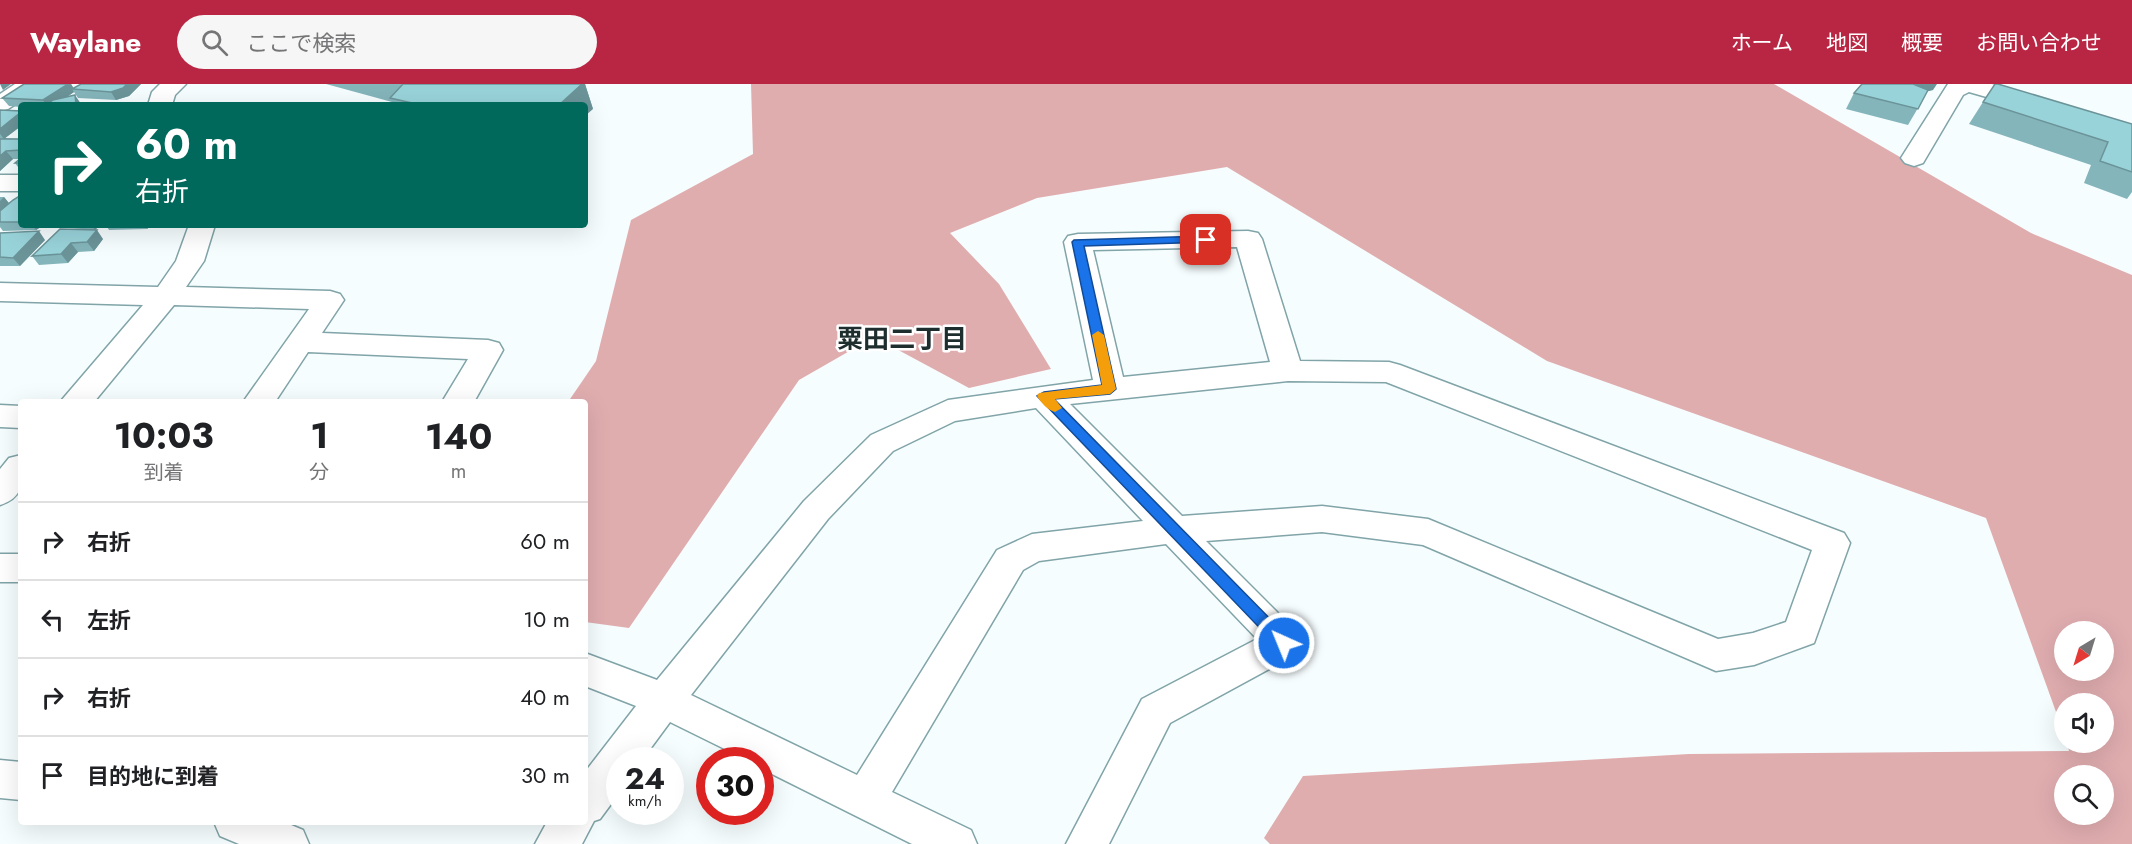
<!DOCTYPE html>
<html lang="ja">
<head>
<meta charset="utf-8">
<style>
  :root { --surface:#fff; --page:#f6f6f6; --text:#202124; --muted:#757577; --line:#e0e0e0; --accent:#b82643 }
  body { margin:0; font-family:Jost,"Noto Sans JP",sans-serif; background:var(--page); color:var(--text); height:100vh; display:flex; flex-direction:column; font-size:22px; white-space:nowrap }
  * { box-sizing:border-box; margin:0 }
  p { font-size:20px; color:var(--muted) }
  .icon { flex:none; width:33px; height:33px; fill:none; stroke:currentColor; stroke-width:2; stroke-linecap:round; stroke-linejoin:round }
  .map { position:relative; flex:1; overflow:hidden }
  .drawer { position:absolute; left:18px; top:315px; width:570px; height:426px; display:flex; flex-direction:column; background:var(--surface); border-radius:6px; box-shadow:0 6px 24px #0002 }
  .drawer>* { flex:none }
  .top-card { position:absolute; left:18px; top:18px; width:570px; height:126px; border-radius:6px; box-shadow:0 6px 24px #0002; background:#00695c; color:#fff; overflow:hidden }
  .needle { width:39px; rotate:218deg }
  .controls { position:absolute; left:2054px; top:537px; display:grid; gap:12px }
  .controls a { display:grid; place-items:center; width:60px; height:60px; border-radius:50%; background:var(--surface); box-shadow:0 6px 24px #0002; font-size:30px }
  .speed { position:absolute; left:606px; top:663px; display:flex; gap:12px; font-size:30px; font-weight:700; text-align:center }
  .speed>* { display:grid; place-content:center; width:78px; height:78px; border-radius:50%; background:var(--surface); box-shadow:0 6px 24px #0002; line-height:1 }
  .speed small { font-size:15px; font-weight:400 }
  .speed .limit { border:9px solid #d22; background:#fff; color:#111 }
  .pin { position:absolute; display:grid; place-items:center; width:51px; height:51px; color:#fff; margin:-26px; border-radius:12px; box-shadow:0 3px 9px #0006 }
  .me { position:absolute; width:66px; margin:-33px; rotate:316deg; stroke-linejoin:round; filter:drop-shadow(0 0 4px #0008) }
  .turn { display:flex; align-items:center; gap:21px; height:126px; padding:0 18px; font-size:27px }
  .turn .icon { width:78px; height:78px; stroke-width:2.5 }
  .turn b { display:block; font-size:42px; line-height:51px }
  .eta { display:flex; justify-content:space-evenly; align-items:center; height:102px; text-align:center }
  .eta b { font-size:36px; font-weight:700; line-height:42px }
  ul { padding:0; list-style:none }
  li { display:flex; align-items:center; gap:18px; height:78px; padding:0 18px; border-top:2px solid var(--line) }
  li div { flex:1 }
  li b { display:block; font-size:22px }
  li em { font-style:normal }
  header { display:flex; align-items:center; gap:36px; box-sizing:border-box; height:84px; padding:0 30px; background:var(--accent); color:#fff }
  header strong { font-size:28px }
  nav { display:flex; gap:33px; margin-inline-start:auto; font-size:21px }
  .search { width:420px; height:54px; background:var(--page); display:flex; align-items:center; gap:15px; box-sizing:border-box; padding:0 21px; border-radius:33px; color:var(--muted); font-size:22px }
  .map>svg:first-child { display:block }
</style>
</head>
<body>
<header>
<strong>Waylane</strong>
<div class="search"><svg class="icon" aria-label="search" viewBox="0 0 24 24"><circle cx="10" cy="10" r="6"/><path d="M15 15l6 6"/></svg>ここで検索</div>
<nav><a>ホーム</a><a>地図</a><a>概要</a><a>お問い合わせ</a></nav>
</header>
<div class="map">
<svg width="2132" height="760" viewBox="0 0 2132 760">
  <rect width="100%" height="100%" fill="#f6fdfe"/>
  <path fill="#e0adaf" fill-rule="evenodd" d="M751,0H1774L2031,149L2132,191V760H1270L1264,754L1303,692L1689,670L2069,667L2067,659L2103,658V620H2064V650L1986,434L1547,277L1227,83L1037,114L950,149L999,200L1051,285L969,304L874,253L799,296L629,544L585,538V318H568L596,277L631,136L753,70ZM2064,548H2103V586H2064ZM2064,692H2103V730H2064Z"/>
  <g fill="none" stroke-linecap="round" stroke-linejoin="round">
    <defs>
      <path id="minor" d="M15,0H43L39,5L8,25L0,27V10Z
        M160,0H186L175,11L172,21H148L152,8Z
        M1948,0H1992L2040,14L2044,19L2040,24L2032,26L1969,8L1963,11L1923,79L1914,82L1905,79L1901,74Z
        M0,91H21V107H0Z
        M189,141H215L204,177L186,203L330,207L340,210L344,216L322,249L488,256L499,259L503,266L474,318H442L468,275L308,268L275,318H243L309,225L174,221L94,318H60L143,221L0,217V199L158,203L176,177Z
        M1248,147L1258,149L1262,155L1300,277L1389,278L1400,281L1844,449L1850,459L1814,559L1754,581L1716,587L1423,461L1322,448L1206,457L1297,548L1303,559L1297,570L1170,639L1109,760H1066L1142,615L1257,555L1166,460L1039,477L1023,486L892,708L971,746L977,760H912L760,684V676H747L670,638L642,676H620V708L600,735L594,737L582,760H535L547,738H585V688L636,622L585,602V569L657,596L804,417L871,351L948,316L1093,296L1064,158L1068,152L1078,150ZM1237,163L1270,278L1123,293L1093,166ZM1288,297L1386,298L1812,466L1786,538L1753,549L1718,555L1428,435L1322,422L1182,432L1070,320ZM1036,324L1143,437L1032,450L997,466L857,691L691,611L828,435L893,367L955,337Z
        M0,321L21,322V344L0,343Z
        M21,371C21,395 27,412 0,421V385L9,374Z
        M0,470H21V498H0Z
        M0,676L21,678V716L0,714Z
        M214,738H284L303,746L309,760H239L220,752Z"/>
    </defs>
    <use href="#minor" stroke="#80a4a8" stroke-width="3"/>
    <use href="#minor" fill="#fff" fill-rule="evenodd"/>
  </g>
  <path fill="#84b5bb" d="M71,0L74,5L141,0L129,12L116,16L78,14L74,8L67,13L81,20V21H21V23L9,22L2,14Z
    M326,0H585L593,25L585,21H393L392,18Z
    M1933,6L1928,7L1908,41L1846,25L1854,9Z
    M1983,18L2132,40V108L2127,115L2084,99L2091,81L1969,40Z
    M0,26L21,27V42L5,54L21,55V87L15,79L19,75H13L0,87Z
    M21,111V141H44L36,146L3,147L0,143V113H4L9,119Z
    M53,141H100L95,146L55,143Z
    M106,141H151L147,145L109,146Z
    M60,145L103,155L94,167L78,168L68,179L39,181L32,172Z
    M0,149L45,156L20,182H0Z"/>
  <path fill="#6b9499" d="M0,0H11L3,6Z
    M68,0H71L74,5H72L74,8L55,21H46L43,16Z
    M127,0H141L129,12L116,16L111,8Z
    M582,0H585L593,25L585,32V21H559Z
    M1907,0H1937L1933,6L1900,14Z
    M75,11L81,20V21H76Z
    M21,28V40H20L21,42L4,55L0,50V45Z
    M6,67L13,75L0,87V72Z
    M4,113L11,122L0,132V117Z
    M32,141H44L36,146Z
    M91,141H100L95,146Z
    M144,141H151L147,145Z
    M97,146L103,155L94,167L87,158Z
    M39,147L45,156L20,182L13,174Z
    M71,159L78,168L68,179L61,170Z"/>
  <path fill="#99d3da" stroke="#6b9499" stroke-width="1.5" d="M24,0H68L43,16L2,14Z
    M81,0H127L123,4L111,8L72,5Z
    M403,0H582L559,21H421L390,14Z
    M1862,0H1913L1928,6L1918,25L1854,9Z
    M1995,0H1998L2132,40V88L2100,77L2108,58L1983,18Z
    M75,11L76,21H46L53,16Z
    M0,26L21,27V28L0,45Z
    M0,55H21V66L6,67L0,72Z
    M21,74V79H15Z
    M21,111V138H0V127L13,116Z
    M60,145L97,146L87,158L71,159L61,170L32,172Z
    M39,147L13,174L0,173V149Z"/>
  <path fill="#1a73e8" stroke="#114b97" stroke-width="1.5" d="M1206,152L1211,156L1210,158L1084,162L1116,305L1110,310L1054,315L1290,555L1292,559L1290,564L1284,566L1279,564L1037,312L1044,308L1102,301L1072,158L1074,156Z"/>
  <path fill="#f59e0b" d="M1098,247L1104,251L1116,305L1110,310L1055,315L1062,324L1055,328C1048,326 1041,319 1037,312L1039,309L1102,301L1092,251Z"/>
  <g text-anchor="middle" stroke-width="5" stroke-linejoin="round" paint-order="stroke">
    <g font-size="26" font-weight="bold" fill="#1e2d2e" stroke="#fff">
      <text x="902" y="264">粟田二丁目</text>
    </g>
  </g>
</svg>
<div class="controls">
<a><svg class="needle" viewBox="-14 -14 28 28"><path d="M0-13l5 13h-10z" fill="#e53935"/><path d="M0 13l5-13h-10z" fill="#757577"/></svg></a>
<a><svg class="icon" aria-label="sound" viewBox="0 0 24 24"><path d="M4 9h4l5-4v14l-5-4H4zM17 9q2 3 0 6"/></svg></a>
<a><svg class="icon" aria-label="search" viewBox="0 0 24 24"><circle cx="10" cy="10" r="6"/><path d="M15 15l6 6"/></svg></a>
</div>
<div class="speed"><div>24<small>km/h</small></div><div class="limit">30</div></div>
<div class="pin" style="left:1206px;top:156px;background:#d93025"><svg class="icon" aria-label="arrive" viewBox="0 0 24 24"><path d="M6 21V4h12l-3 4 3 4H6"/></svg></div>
<svg class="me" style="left:1284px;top:559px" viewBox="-20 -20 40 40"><circle r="17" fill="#1a73e8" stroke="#fff" stroke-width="3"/><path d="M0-11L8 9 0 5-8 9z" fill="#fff"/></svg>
<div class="top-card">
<div class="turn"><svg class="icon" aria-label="right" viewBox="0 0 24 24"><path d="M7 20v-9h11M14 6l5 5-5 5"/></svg><div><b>60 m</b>右折</div></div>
</div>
<section class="drawer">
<div class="eta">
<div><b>10:03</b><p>到着</p></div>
<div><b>1</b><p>分</p></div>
<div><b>140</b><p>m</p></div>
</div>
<ul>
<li><svg class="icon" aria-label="right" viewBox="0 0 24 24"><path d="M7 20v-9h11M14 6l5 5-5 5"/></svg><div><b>右折</b></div><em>60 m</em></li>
<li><svg class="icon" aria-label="left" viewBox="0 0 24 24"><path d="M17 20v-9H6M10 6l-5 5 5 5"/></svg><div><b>左折</b></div><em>10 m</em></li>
<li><svg class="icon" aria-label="right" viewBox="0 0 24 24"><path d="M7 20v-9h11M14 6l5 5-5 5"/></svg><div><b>右折</b></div><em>40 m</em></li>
<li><svg class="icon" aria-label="arrive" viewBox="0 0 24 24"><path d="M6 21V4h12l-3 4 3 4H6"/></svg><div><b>目的地に到着</b></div><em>30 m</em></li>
</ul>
</section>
</div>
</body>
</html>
